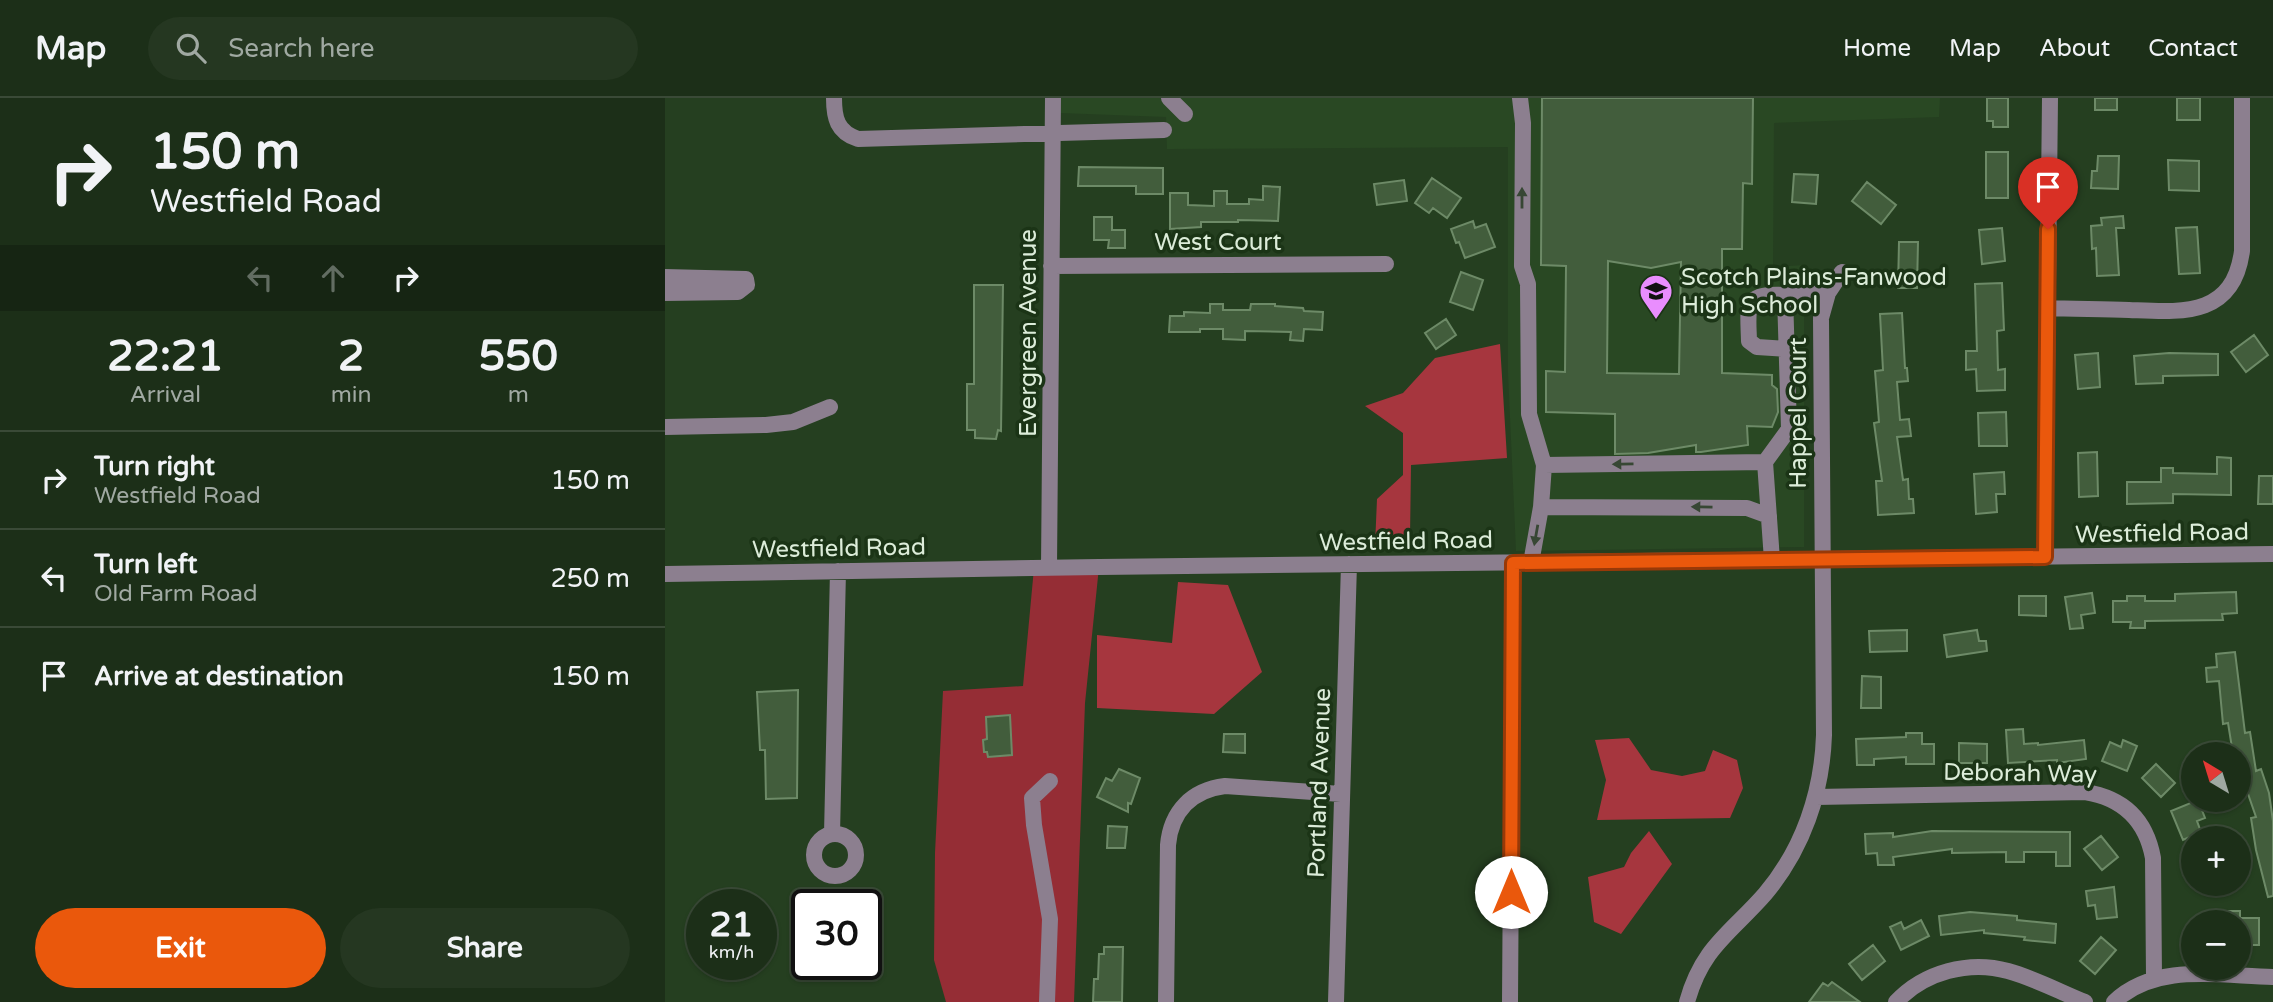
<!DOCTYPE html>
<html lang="en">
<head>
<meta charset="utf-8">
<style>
  :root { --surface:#1c2f18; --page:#253721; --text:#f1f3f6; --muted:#a0a9a2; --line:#3a4a37; --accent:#ea580c }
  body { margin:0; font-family:"Varela Round",sans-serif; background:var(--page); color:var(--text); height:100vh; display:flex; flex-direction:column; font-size:26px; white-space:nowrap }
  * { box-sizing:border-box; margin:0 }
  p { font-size:23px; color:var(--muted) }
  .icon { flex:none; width:38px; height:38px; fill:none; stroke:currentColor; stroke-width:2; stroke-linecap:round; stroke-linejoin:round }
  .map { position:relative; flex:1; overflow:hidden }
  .drawer { display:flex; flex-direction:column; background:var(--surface); width:665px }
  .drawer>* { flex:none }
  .guide { background:#1c2f18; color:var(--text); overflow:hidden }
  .needle { width:46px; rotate:322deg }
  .buttons { position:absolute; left:1516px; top:644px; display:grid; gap:14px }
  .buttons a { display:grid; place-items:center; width:70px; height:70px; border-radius:50%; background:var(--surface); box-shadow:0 2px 5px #0004,0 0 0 2px var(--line); font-size:35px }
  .speed { position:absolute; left:21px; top:791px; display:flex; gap:14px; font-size:35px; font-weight:700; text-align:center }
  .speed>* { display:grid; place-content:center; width:91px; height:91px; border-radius:50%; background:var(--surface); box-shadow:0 2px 5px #0004,0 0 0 2px var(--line); line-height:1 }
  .speed small { font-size:18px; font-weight:400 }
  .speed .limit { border:4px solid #111; border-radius:10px; background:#fff; color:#111 }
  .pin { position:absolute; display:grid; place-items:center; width:60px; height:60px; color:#fff; margin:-72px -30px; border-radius:50% 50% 50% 0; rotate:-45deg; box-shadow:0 0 7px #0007 }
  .pin .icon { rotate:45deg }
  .me { position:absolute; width:77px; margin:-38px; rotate:0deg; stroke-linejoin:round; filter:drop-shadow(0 0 5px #0008) }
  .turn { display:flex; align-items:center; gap:24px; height:147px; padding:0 35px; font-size:32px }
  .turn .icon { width:91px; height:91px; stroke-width:2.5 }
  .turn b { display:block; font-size:49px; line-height:60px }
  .lanes { display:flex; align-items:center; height:66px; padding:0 35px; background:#0003; justify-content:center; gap:35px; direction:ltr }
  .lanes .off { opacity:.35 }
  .eta { display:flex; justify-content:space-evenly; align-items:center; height:119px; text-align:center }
  .eta b { font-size:42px; font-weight:700; line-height:49px }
  .button { display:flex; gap:14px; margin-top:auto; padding:14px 35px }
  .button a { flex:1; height:80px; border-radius:42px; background:var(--accent); color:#fff; font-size:28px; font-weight:700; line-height:80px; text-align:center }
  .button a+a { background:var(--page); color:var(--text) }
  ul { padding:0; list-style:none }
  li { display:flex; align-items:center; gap:21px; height:98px; padding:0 35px; border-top:2px solid var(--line) }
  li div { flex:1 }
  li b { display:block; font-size:26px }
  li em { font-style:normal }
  header { display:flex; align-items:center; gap:42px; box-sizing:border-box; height:98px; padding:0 35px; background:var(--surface); border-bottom:2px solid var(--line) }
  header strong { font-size:33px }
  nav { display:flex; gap:38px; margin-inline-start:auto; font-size:24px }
  .search { width:490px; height:63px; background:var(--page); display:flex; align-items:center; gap:18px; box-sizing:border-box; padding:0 24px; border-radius:38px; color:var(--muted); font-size:26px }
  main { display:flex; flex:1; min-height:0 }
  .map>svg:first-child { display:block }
</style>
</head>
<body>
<header>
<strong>Map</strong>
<div class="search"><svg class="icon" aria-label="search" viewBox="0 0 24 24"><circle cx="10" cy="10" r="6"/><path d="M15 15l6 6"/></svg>Search here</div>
<nav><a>Home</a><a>Map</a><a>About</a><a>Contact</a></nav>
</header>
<main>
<section class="drawer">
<div class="guide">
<div class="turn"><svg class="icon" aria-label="right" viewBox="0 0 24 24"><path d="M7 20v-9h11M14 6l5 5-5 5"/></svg><div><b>150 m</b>Westfield Road</div></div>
<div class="lanes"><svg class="icon off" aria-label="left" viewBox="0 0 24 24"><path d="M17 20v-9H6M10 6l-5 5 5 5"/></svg><svg class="icon off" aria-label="ahead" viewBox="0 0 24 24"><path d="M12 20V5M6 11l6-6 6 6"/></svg><svg class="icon" aria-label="right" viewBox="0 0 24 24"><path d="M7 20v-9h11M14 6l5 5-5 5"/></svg></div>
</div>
<div class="eta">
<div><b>22:21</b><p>Arrival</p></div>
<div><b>2</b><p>min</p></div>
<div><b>550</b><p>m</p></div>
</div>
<ul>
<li><svg class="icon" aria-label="right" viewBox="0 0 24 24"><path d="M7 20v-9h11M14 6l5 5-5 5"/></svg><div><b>Turn right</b><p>Westfield Road</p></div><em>150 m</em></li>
<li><svg class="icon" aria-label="left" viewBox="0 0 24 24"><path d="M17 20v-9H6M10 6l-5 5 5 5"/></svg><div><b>Turn left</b><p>Old Farm Road</p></div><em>250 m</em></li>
<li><svg class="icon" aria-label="arrive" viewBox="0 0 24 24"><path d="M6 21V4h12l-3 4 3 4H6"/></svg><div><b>Arrive at destination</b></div><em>150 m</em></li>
</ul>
<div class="button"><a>Exit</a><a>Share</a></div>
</section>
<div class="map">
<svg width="1608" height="904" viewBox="0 0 1608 904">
  <rect width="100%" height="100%" fill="#253f20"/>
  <path fill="#294823" d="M395,0H1275L1274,19L1109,25L1108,169L1139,167V449L851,453L843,275V49L502,51L501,19L395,15Z"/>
  <path fill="#952d35" d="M434,469L420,605L409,904H281L269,862L270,755L278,593L358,588L369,470Z"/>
  <path fill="#a6363e" d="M835,246L842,360L746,367L745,439L710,448L712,401L738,377V335L700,308L738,295L770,260Z
    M513,484L563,487L597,574L549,616L432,610V537L507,545Z
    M964,640L986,672L1017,678L1040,673L1048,652L1072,662L1078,690L1065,720L932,722L941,682L930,642Z
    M984,733L1007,766L956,836L929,824L923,779L959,769L966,755Z"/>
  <path fill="#425d3c" stroke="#6d8a67" stroke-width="2" fill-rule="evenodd" d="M877,0H1088L1087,86L1078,85L1077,151H1057V275L1107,277V287L1112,291L1113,314L1107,329L1082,328L1083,347L1036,354H1031V347L983,355L950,356V316L881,314V273L900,274L901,168L876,167ZM943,163L986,170L1016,164L1014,276L942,275Z
    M1322,0H1343V29H1328V23H1322Z
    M1430,0H1452V12H1430Z
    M1512,0H1535V22H1512Z
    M1321,54H1343V100H1321Z
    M1433,58H1454L1453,91L1426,90L1427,73H1432Z
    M1503,62L1534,63V93L1504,92Z
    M414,69L498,70V96H471V88H413Z
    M1129,76L1153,77L1151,106L1127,104Z
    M767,80L796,100L782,120L768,110L764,115L750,105Z
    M739,82L742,103L712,107L709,86Z
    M1202,84L1231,107L1216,126L1187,103Z
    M598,88L615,89L613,123L573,122V124H536V129L505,131V95H523V107L549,108V93H562V106H584V101L598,102Z
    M1458,118L1459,130H1451L1454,177L1432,178L1431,150L1427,151L1426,128L1437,127L1436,120Z
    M429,119H447V132H460V150H443L444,142H429Z
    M808,123L810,130L821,126L830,149L800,160L794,144L791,145L786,131Z
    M1532,129L1535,175L1514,176L1511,130Z
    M1337,130L1340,163L1317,166L1314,132Z
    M1234,144H1253L1252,190H1233Z
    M796,174L818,182L808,212L785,204Z
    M1337,185L1339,232L1332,233L1333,272L1340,271V292L1312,293L1311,271L1301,272V253H1312L1310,186Z
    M309,187H338L336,333L333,332L331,341L310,340V332H302V286H309Z
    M545,206H558V212H585L586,206H610V208L638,210L639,213L658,214L657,232L639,231L638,243L625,242L626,234L580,233V242L558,241V231H535V234H504L505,218H519V214L545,215Z
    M1237,215L1240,270H1242L1243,283L1232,284L1235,322L1244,321L1246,338L1232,339L1238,382L1243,381L1244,401H1248L1249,415L1213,417L1211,383H1217L1209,325L1214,324L1210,273L1218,272L1215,216Z
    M781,221L791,237L771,251L760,235Z
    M1589,237L1603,257L1581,274L1566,254Z
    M1433,255L1435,289L1413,291L1410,257Z
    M1504,255L1553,256V277L1498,278V285L1471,286L1469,258Z
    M1341,314L1342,348H1314L1313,315Z
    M1432,354L1433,398L1414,399L1413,355Z
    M1552,359L1566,360V397L1508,396V405L1462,406V384H1496V370H1508V375L1552,376Z
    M1339,374L1340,396H1331L1332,414L1311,416L1309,376Z
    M1594,378H1608V406H1593Z
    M1571,494L1572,515L1557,516L1558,522L1480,523V530H1465L1466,524H1448V503H1462V498H1480V503H1510V496Z
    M1427,495L1430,515L1416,517L1418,530L1405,531L1400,499Z
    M1354,498H1381V518L1354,517Z
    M1242,532V553L1205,554L1204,533Z
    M1312,532L1314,543H1321L1322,553L1282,559L1279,537Z
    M1570,554L1580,635L1585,634L1591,673L1596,671L1604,695L1608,723V798L1603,799L1591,752L1586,720L1591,719L1573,667V656H1568L1563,625L1558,626L1554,583L1542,584L1541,570L1552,569L1551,556Z
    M1197,578L1216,579V610H1196Z
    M133,592L132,700L101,701L100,652H95L92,594Z
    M345,617L347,657L323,659L322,654H319L318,642L322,641L321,619Z
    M1358,631L1359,646L1373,645V647L1419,642L1421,661L1392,665V662L1343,665L1341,632Z
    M1241,635H1257V646H1269V666H1241V659L1209,661V667H1192L1191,641L1241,639Z
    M559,636H580V655L558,654Z
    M1458,642L1472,648L1462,673L1437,663L1445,644L1456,649Z
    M1294,645L1322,646V665H1294Z
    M1491,666L1510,685L1496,699L1477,680Z
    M454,671L475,680L466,706L463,705V714L432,699L441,680L447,683Z
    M1533,702L1540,720L1532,723L1536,734L1518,742L1506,713Z
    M443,728L462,729L460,750H442Z
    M1267,733L1405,734V768H1391V754H1359V764H1341V754L1287,755V751L1228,759L1229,767H1213L1212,755L1201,756L1200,736L1228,735V739Z
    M1436,738L1453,759L1437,772L1419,751Z
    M1449,789L1452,819L1432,821L1430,807L1423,808L1421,793Z
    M1562,813H1575V820H1594V847H1576V840H1573V824H1562Z
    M1305,814L1352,818V822L1391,826L1390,845L1359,842L1360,839L1319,835V832L1276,837L1274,818Z
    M1256,822L1264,838L1236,852L1225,829L1236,824L1239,831Z
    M1436,839L1451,852L1430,876L1415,863Z
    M1208,847L1220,863L1197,882L1184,866Z
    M439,849H458L457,904H428L429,881H433L434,856H439Z
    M1167,884L1195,904H1144L1158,885L1163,888Z"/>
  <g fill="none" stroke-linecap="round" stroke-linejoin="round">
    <path stroke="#8c7f8f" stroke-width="16" d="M169,0C169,20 172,34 193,41L499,32
      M504,0L520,16
      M855,0L858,25L857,168L863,186L864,316L879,367L876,409L866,465
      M386,168L721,166
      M0,179L81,181L82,187L73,194L0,195
      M1120,197C1078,195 1083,206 1084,243L1092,249L1121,251
      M1382,210C1409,211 1437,211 1464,212C1516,214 1568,220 1577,153V0
      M0,329L101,327L128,324L165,309
      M879,367L1100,364
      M876,409L1082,410L1104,418
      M1380,459L1385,0
      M1107,462L1100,364L1124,331L1120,197L1163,195
      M384,470L388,0
      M0,476L434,469L1608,456
      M1151,699L1420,694C1458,700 1481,722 1488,760L1489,880
      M149 757a21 21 0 1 1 42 0a21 21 0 1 1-42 0Z
      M167,736L173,473
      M382,904L385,821L369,727L367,700L385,683
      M501,904L503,747C506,713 527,692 560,688L676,696
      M671,904L684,466
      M845,904L848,465
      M1022,904C1037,849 1066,835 1100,796C1138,751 1157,695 1159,637L1156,220L1163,195L1177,174
      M1231,904C1259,874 1304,862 1343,873C1369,880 1395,894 1420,904
      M1449,904C1491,864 1555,878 1608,879"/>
  </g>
  <defs><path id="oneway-solid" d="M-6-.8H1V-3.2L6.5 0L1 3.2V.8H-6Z" transform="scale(1.75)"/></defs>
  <g fill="#374734">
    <use href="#oneway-solid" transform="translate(857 100) rotate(-90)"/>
    <use href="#oneway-solid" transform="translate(958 366) rotate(179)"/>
    <use href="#oneway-solid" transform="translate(1037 409) rotate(-179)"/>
    <use href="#oneway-solid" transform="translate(871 437) rotate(100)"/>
  </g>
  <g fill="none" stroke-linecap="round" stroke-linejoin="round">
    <defs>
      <path id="route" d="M846,794L848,465L1380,459L1383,131"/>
    </defs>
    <use href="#route" stroke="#983908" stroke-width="18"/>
    <use href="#route" stroke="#ea580c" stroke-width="12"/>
  </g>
  <defs>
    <symbol id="school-pin" viewBox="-11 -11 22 30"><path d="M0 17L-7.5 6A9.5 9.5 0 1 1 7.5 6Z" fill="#e98dfe" stroke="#1b3416"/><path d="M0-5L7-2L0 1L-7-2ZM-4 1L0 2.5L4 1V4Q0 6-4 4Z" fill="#111"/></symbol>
  </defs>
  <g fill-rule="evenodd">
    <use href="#school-pin" x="972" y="174" width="38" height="52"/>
  </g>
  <g text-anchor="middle" stroke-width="7" stroke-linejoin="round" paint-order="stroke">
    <g font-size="24" fill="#dcecd9" stroke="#1b3416">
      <text x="553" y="152">West Court</text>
      <text transform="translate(363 235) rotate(-90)" y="8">Evergreen Avenue</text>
      <text transform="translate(1133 315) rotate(-90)" y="8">Happel Court</text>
      <text transform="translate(1497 435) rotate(-1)" y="8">Westfield Road</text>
      <text transform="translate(741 443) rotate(-1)" y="8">Westfield Road</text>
      <text transform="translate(174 450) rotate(-1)" y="8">Westfield Road</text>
      <text transform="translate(1355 675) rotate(1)" y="8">Deborah Way</text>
      <text transform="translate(654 685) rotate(-88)" y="8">Portland Avenue</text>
    </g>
    <g font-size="24" fill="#dcecd9" stroke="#1b3416" text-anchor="start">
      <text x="1016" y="187">Scotch Plains-Fanwood<tspan x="1016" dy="28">High School</tspan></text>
    </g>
  </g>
</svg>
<div class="buttons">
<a><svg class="needle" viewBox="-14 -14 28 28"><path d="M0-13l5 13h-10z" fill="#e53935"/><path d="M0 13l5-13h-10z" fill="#a0a9a2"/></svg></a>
<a>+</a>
<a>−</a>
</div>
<div class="speed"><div>21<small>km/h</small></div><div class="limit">30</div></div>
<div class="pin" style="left:1383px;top:131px;background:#d93025"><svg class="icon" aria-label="arrive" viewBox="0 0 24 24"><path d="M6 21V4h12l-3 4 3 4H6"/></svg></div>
<svg class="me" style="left:846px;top:794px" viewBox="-20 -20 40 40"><circle r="19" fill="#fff"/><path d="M0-13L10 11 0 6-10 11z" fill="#ea580c"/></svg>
</div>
</main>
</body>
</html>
